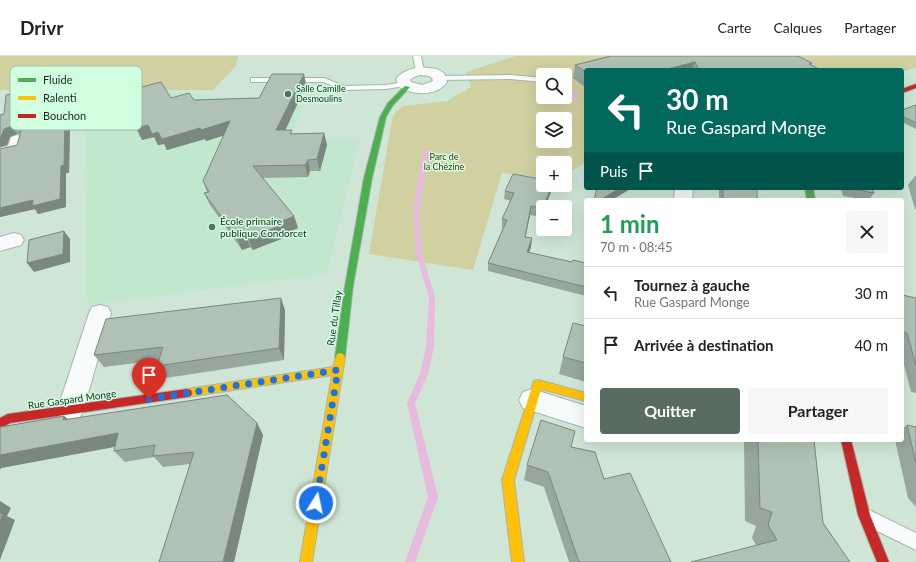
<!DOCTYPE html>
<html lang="fr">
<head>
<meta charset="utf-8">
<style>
  :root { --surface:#fff; --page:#f6f6f6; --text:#222; --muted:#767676; --line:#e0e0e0; --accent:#596c60 }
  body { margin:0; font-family:Lato,sans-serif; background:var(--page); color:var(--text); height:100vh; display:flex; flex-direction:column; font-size:15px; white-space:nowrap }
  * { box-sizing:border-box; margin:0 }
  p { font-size:13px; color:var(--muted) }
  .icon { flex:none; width:22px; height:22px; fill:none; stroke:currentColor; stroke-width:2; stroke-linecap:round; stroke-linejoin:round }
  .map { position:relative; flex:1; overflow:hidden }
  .side { position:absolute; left:584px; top:142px; width:320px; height:244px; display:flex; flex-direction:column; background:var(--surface); border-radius:4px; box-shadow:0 4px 16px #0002 }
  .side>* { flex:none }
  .banner { position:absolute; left:584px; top:12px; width:320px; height:122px; border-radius:4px; box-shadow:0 4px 16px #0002; background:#00695c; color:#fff; overflow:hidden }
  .fabs { position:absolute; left:536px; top:12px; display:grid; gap:8px }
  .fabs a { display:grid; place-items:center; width:36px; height:36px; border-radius:4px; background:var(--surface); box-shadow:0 4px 16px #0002; font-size:20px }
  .pin { position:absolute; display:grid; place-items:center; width:34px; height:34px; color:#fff; margin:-41px -17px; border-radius:50% 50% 50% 0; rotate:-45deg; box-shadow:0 0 4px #0007 }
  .pin .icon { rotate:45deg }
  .me { position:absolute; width:44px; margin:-22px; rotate:10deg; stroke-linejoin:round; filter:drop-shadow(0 0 3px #0008) }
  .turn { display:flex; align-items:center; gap:14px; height:84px; padding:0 16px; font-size:18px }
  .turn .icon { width:52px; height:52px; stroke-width:2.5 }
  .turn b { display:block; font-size:28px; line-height:34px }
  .then { display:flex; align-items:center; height:38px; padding:0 16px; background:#0003; gap:8px; font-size:15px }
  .round { display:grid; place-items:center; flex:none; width:42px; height:42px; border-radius:4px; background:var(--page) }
  .summary { display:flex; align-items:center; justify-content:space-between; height:68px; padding:0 16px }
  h1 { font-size:24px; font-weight:700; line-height:30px; color:#1e9e55 }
  .button { display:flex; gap:8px; margin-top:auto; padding:8px 16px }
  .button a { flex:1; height:46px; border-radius:4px; background:var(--accent); color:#fff; font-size:16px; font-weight:700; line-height:46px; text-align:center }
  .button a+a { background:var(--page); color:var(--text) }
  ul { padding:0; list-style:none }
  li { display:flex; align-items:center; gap:12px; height:52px; padding:0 16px; border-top:1px solid var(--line) }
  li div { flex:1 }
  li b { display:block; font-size:15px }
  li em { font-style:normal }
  header { display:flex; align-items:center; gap:24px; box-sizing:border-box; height:56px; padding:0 20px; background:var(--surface); border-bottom:1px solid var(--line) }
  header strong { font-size:19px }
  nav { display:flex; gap:22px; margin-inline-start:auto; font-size:14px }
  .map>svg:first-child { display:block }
</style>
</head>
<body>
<header>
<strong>Drivr</strong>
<nav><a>Carte</a><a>Calques</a><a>Partager</a></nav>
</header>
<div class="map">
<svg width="916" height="506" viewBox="0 0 916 506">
  <rect width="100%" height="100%" fill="#cfe6d6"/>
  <path fill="#c1e7cd" d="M168,35L216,41H232L227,50H303L290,83H359L327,218L87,249L85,123L87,48Z"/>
  <path fill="#d0d0a1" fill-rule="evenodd" d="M0,0H238L235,11L213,34H0Z
    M516,0H916V11L902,16V14H586V107L565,118V107H543V122L502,117L473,214L369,198L393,59L403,50L447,45L471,31L466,16ZM543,19H565V41H543ZM543,63H565V85H543Z"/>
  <path fill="#e8bade" d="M565,32L579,39L573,45L550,41H565Z"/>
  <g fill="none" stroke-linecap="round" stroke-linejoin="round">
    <path fill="#e8bade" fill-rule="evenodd" d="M426,93L429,95L419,155L422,198L435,241L434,291L428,318L415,347L438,441L415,506H405L428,441L407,347L420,318L426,291L429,241L416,198L413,155L423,95Z"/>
    <defs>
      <path id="lane" d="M413,0H421L424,15L423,17H417L416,15Z
        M510,19L543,22V26L510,23L440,24L436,22L440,20Z
        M251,22H324L344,30L386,29L404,26L408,28L404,30L386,33L343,34L323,26H251Z
        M869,454L916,477V494L863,468L861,462L863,456Z"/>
      <path id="street" d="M420,11L437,13L444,17L447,26C437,41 413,39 399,31L396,23C402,15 411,13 420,11ZM420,19L429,20L432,22L433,25L422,29L411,26L410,24L414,21Z
        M17,79L23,81L25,84L21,96L0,102V92L8,90L11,81Z
        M675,132H693L692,144H674Z
        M14,177L21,179L24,184L21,189L0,195V181Z
        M100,249L108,251L111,257L83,355L79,363L70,366L61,363L57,355L89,257L92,251Z
        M532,333L586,350V372L523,352L519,344L523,336Z"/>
      <path id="fast" d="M405,30L410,31L393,49L386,61L372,122L353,230L345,301L343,304L340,305L337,304L335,301L345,230L364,122L380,61L388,47Z
        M805,132H813L815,144H807Z"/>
      <path id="slow" d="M340,297L343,298L345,301L312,506H300L332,319L187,341L183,340L182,337L183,334L187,333L333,311L337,298Z
        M538,324L586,337V345L541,333L514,424L524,506H512L502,424L533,328L534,325Z"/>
      <path id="jam" d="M916,28V32L902,37V33Z
        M187,333L191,334L192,337L191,340L187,341L10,367L0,373V362L8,358Z
        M841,384H851L870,459L889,506H877L858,459Z"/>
    </defs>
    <use href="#lane" stroke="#a4b6aa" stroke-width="2"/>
    <use href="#street" stroke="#a4b6aa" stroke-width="2"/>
    <use href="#fast" stroke="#a4b6aa" stroke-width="2"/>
    <use href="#slow" stroke="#a4b6aa" stroke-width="2"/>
    <use href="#jam" stroke="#a4b6aa" stroke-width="2"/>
    <use href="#lane" fill="#f8fbf9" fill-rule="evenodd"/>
    <use href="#street" fill="#f8fbf9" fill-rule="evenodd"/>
    <use href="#fast" fill="#4caf50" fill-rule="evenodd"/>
    <use href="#slow" fill="#ffc107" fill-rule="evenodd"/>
    <use href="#jam" fill="#c62828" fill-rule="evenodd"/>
  </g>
  <path fill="#97a79d" d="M611,0L812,7L811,9L821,14H586V32L573,22L575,9Z
    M304,18L306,29L285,74L293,78L324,77L327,89L320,115H310L308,121L263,122L294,160L298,172L287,177L289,180L253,194L250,191L242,194L210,149L204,137L207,136L203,125L223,80L206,85L205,83L167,94L164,88L158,89L154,81L142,84L171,42L194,44L259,42Z
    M35,30L39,37V51L55,57L54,67L65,65L70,73L69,117H66V151L38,158L35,153L0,161V93L17,89L20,78H17L10,81L7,89L0,91V59L4,58Z
    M916,49V73L902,66V54Z
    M915,120H916V153H915L908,129Z
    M552,129L551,136L545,151H543L542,161L530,159L525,181L532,182L531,191L529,197L572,206L586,207V240L488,215V207L503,172H502V163L511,145L504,143L505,135Z
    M719,132H757V144H719Z
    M841,132H872L874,137L869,144H866L843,140Z
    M902,239L916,242V337L911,336L902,301Z
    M285,254L284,304L166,322L157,310L159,304L104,311L94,299Z
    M586,270V326L559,318L563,301Z
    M64,360L68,363L257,367L263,379L234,506H159L190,408L163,411L154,401L125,406L114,395L115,391L1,412L0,371Z
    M907,369L916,371V451L908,442L895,384H902V373Z
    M744,384H814L823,467L850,506L756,489L752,482L756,470L745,465Z
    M571,391L604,423L671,506H569L544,431L524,424L527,409Z"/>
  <path fill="#7b887f" d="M695,6L692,14H663Z
    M304,18L306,29L280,86L276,74Z
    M35,30L39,37L38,60L33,52Z
    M50,49L55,57L52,76L48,68Z
    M65,65L70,73L69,117H66V151L38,158L35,153L0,161V152L61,110Z
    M230,65L234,76L206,85L201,74Z
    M148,69L158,76L164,88L158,89L154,81L142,84L136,72Z
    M12,70L17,78L10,81L7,89L0,91V81L4,73Z
    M200,72L205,83L167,94L162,83Z
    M324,77L327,89L320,115L317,103Z
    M308,104L310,115L308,121L305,109Z
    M552,129L551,136L545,151H543Z
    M620,132H632L612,144H600Z
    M531,150L530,159L524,189L525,181Z
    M294,160L298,172L287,177L289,180L253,194L248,182L283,165Z
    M64,175L70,183V206L34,216L27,207Z
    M246,179L250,191L242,194L237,182Z
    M532,182L531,191L526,205L527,196Z
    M281,242L285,254L284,304L279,292Z
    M64,360L77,371L63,364Z
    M257,367L263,379L234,506H223Z
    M118,377L129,388L1,412L0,414V399Z
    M0,445L11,452L7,460L15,464L0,504Z"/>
  <path fill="#b0c2b6" stroke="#7b887f" d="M611,0H798L812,7L809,8L821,14H699L695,6L663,14H586V16L575,9Z
    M272,18H304L276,74H292L290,78L324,77L317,103L308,104L305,109L253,110L294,160L283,165L285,168L248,182L246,179L237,182L204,137L209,136L203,125L230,65L201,74L200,72L162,83L158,76L152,78L148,69L136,72L119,37L161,26L171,42L189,37L194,44L259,42Z
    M35,30L33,52L50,49L48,68L65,65L64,109L61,110L60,143L32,150L33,144L0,152V93L17,89L21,75L18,72L12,70L4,73L1,81H0V59L4,58L6,39L11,38L12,34Z
    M916,49V67L902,60V54Z
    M513,118L535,122L543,120V129H552L543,152L531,150L525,181L532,182L527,196L572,206L573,204L586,207V231L488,207L507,164L502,163L514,137L505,135Z
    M597,132H620L600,144H594Z
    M723,132H757V144H723Z
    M848,132H872L874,137Z
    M64,175L63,198L27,207L29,184Z
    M902,239L916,242V310L907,277L902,275Z
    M281,242L279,292L157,310L163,291L94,299L106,263Z
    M573,267L586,270V307L563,301Z
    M227,339L257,367L223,506H159L194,396L153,400L155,389L114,395L118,377L0,399V371H1L64,360L63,364Z
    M541,364L575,375L571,391L595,396L604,423L630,417L671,506H579L548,416L527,409Z
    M907,369L916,371V407Z
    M758,384H814L823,467L850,506H691L777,484L768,469L772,456L760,452Z
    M3,457L0,466V458Z"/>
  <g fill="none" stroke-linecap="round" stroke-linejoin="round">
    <path stroke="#1a73e8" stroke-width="7" stroke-dasharray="0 12.6" d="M149,343L338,314L316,447"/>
  </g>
  <g fill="#596c60" stroke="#d2fee0" stroke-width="1.5">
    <circle cx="288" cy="38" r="4"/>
    <circle cx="212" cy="171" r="4"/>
  </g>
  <g text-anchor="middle" stroke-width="3" stroke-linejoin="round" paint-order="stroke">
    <g font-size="9" fill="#1a2b20" stroke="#d2fee0" text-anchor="start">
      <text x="296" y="36">Salle Camille<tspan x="296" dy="10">Desmoulins</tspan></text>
    </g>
    <g font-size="9" fill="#41370f" stroke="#d2fee0">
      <text x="444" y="104">Parc de<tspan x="444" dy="10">la Chézine</tspan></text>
    </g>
    <g font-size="10" fill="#1a2b20" stroke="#d2fee0" text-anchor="start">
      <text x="220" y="169">École primaire<tspan x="220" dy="12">publique Condorcet</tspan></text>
    </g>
    <g font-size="10" fill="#1a2b20" stroke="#d2fee0">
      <text transform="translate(334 262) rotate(-82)" y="4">Rue du Tillay</text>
      <text transform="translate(72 343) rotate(-8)" y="4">Rue Gaspard Monge</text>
    </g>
  </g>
  <rect x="10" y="10" width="132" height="64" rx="6" fill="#d2fee0" stroke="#9bbfa6" stroke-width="1"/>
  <rect x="18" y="22" width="18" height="4" fill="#4caf50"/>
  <rect x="18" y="40" width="18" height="4" fill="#ffc107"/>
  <rect x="18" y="58" width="18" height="4" fill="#c62828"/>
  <g font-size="11" fill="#1a2b20">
    <text x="43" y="28">Fluide</text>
    <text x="43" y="46">Ralenti</text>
    <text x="43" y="64">Bouchon</text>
  </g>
</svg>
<div class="fabs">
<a><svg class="icon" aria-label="search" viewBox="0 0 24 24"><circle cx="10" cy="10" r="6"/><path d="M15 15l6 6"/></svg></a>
<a><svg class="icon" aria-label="layers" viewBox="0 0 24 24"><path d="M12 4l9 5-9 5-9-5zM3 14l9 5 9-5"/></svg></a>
<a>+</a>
<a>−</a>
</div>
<div class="pin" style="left:149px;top:343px;background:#d93025"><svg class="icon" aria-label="arrive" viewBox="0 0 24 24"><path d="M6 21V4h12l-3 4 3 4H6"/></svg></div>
<svg class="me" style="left:316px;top:447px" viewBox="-20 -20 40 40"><circle r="17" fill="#1a73e8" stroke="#fff" stroke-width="3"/><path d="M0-11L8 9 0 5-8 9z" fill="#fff"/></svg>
<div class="banner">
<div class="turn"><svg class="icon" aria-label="left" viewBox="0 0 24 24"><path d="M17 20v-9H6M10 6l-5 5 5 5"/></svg><div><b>30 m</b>Rue Gaspard Monge</div></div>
<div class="then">Puis<svg class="icon" aria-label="arrive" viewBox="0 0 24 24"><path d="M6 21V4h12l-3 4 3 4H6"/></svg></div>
</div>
<section class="side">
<div class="summary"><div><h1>1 min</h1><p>70 m · 08:45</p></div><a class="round"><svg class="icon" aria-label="close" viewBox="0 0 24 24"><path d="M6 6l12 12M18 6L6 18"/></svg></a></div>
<ul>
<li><svg class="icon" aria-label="left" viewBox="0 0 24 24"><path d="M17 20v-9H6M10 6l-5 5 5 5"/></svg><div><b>Tournez à gauche</b><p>Rue Gaspard Monge</p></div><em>30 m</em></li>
<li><svg class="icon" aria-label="arrive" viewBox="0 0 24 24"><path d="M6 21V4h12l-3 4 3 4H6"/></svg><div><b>Arrivée à destination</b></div><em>40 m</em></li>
</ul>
<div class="button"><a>Quitter</a><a>Partager</a></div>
</section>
</div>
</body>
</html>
